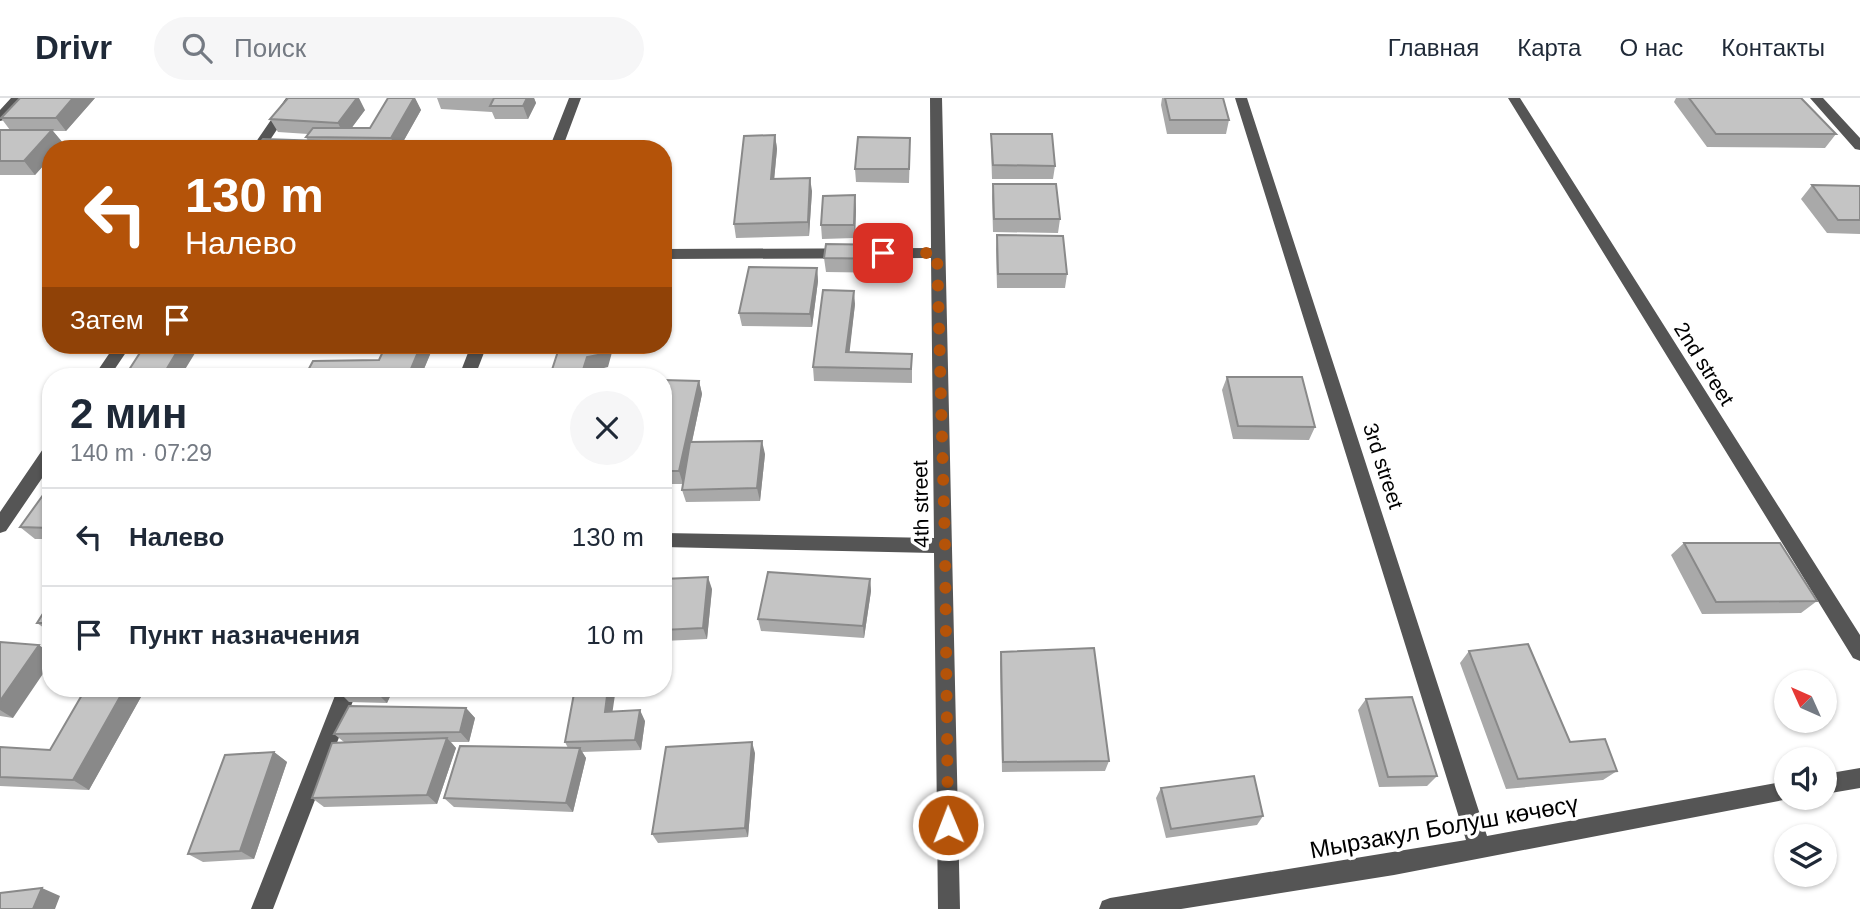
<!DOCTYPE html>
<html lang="ru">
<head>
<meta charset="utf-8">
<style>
  :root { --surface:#fff; --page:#f6f6f7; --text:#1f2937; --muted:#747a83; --line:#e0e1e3 }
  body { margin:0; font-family:Arial,sans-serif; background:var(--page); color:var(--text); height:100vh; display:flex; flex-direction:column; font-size:26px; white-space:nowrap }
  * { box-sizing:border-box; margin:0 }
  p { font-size:23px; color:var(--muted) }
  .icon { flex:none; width:38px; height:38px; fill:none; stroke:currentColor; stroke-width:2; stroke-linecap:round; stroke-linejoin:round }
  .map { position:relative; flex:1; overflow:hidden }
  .sheet { position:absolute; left:42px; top:270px; width:630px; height:329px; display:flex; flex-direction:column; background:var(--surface); border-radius:28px; box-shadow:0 2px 5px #0004 }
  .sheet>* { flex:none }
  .top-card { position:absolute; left:42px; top:42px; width:630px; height:214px; border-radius:28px; box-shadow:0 2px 5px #0004; background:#b45309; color:#fff; overflow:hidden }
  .needle { width:46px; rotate:315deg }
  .controls { position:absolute; left:1774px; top:572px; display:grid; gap:14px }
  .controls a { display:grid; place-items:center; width:63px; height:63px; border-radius:50%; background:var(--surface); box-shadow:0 2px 5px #0004; font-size:35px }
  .pin { position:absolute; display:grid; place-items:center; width:60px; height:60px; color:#fff; margin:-30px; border-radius:14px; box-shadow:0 4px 10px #0006 }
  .me { position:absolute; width:77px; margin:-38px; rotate:359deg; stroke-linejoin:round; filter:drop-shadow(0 0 5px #0008) }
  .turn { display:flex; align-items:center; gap:24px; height:147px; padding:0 28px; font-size:32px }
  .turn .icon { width:91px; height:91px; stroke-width:2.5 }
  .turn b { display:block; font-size:49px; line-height:60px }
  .then { display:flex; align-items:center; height:66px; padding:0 28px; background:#0003; gap:14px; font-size:26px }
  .round { display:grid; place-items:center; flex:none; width:74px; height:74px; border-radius:37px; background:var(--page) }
  .headline { display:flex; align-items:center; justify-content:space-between; height:119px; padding:0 28px }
  h1 { font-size:42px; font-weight:700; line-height:52px }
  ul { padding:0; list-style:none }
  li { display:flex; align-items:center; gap:21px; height:98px; padding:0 28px; border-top:2px solid var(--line) }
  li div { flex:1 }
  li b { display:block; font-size:26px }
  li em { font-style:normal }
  header { display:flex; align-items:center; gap:42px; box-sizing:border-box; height:98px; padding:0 35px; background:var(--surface); border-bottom:2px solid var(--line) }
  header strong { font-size:33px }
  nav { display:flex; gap:38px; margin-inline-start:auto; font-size:24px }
  .search { width:490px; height:63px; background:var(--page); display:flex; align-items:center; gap:18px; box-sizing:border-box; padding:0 24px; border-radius:38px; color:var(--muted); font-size:26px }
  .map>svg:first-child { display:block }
</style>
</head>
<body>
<header>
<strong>Drivr</strong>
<div class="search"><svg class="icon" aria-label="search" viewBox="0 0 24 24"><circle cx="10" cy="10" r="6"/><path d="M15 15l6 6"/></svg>Поиск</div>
<nav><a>Главная</a><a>Карта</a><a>О нас</a><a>Контакты</a></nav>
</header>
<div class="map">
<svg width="1860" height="811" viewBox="0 0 1860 811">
  <rect width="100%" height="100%" fill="#fff"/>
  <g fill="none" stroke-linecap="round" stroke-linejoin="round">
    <path fill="#555" fill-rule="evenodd" d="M11,0H24L4,22L0,23V12Z
      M286,0H298L264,51H251Z
      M569,0H581L562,51H549Z
      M930,0H942L960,811H938L934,455L663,449V435L934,440L931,160L663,161V151L931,150Z
      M1235,0H1247L1487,738L1787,683V700H1794L1394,777L1181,811H1099L1102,803L1110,800L1466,742Z
      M1508,0H1520L1860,537V563L1853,560Z
      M1810,0H1823L1860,40V52L1855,51Z
      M115,247H131L110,278H94Z
      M471,247H487L475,278H459Z
      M51,347V367L6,433L0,435V414L45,348Z
      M338,590H358L273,811H251Z
      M1860,670V690L1825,696V676Z"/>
  </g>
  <path fill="#a9a9a9" d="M95,0L66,33H53L63,45L51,51V59L35,77H0V32H10L1,20Z
    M414,0H415L421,12L399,51H255L308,43L306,39L308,36L278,34L270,21L365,12L351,30H370Z
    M437,0H534L536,5L528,21H495L492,14L441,11Z
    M1162,0H1223L1229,22L1226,36H1167L1161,7Z
    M1676,0H1801L1836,36L1825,50L1707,49L1674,4Z
    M991,36L1055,68L1053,81H992L991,49Z
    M775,37L777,51L774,81L812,93L809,138L736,140L734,126Z
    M910,53L909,85L856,84L855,71Z
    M993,86L1060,121L1058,135L993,134L992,99Z
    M1812,87L1860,88V136L1827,135L1801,101Z
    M855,97L856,111L855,140L822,141L821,127Z
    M997,137L1067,176L1065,190H997L996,151Z
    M824,160L894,161L893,175L826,174Z
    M817,170L818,183L812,229L742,228L739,215Z
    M855,206L849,254L912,256V285L814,283L813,269Z
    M373,247H434L421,278H305L379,262L383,253H377Z
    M1227,279L1315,329L1309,342L1233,341L1222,292Z
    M663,282L699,283L702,296L692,344L765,356L760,403L686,404L682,392L683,386H663Z
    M51,386V441H35L20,429Z
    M1684,445L1817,503L1801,515L1702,516L1671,457Z
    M663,481L712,491L707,541L663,543Z
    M870,481L871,493L864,540L761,533L758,521Z
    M51,503V535L37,525Z
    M0,544L13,620L0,618Z
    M1469,553L1570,644L1617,673L1603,682L1506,691L1460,565Z
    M1001,554L1109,663L1105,673L1002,674L1000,565Z
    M86,590H146L89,692L0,688V649L50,652Z
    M394,590L387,605L349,604L338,593Z
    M1366,601L1437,678L1427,688L1379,689L1358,612Z
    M466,610L475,620L469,644H451L456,650L437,706L324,709L312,700L344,644L334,636Z
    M612,613L645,623L641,652L582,654L586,660L573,714L454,709L444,700L568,650L565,644Z
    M274,654L287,664L254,761L203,764L188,756Z
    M755,655L748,739L658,745L652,736Z
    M1161,690L1263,718L1257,727L1166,740L1156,700Z"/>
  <path fill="#898989" d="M73,0H95L66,33L56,20Z
    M357,0H359L365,12L345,39L338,25Z
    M414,0H415L421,12L399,51H396L391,40Z
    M527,0H534L536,5L528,21L523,8Z
    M52,32L63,45L58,51H51V59L35,77L24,63Z
    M775,37L777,51L773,94L771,81Z
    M322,43L326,51H316Z
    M810,80L812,93L809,138L808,124Z
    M855,97L856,111L855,140L854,127Z
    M893,147L894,161L893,175L892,161Z
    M817,170L818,183L812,229L810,216Z
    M854,193L855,206L848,268L846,254Z
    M181,247H200L181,278L166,272Z
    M421,247H434L421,278H408Z
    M605,247H614L608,269L592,273L590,278H581L587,259Z
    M699,283L702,296L683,386L679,373Z
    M762,343L765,356L760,403L757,390Z
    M708,479L712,491L707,541L703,530Z
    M870,481L871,493L864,540L863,528Z
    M39,547L51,556V564L13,620L0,612V603Z
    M125,590H146L89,692L73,682Z
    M379,590H394L387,605L377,595Z
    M608,590H616L611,624L605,614Z
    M466,610L475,620L469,644L460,634Z
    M640,612L645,623L641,652L635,642Z
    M447,640L456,650L437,706L427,697Z
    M752,644L755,655L748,739L745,730Z
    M580,650L586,660L573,714L566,705Z
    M274,654L287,664L254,761L240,753Z
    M42,790L60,798L55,811H33Z"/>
  <path fill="#c4c4c4" stroke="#898989" stroke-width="2" d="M20,0H73L56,20H1Z
    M288,0H357L338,25L270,21Z
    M388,0H414L391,40L306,39L313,30H370Z
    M494,0H527L523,8H490Z
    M1165,0H1223L1229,22H1170Z
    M1689,0H1801L1836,36H1716Z
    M0,32H52L24,63H0Z
    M991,36H1052L1055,68L993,67Z
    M775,37L771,81L810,80L808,124L734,126L744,38Z
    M858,39L910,40L909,71H855Z
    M263,41L322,43L316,51H255Z
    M366,45H384L381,51H362Z
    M411,45L502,47L501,51H407Z
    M993,86H1056L1060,121H994Z
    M1812,87L1860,88V122H1838Z
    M855,97L854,127H821L823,98Z
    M997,137L1063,138L1067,176H998Z
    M826,146L893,147L892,161L824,160Z
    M749,169L817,170L810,216L739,215Z
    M823,192L854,193L846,254L912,256L911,271L813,269Z
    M145,247H181L166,272L227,275L225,278H125Z
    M386,247H421L408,278H305L313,263L379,262Z
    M560,247H605L603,256L587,259L581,278H550Z
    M1227,279H1302L1315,329L1238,328Z
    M663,282L699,283L679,373H663Z
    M762,343L757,390L682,392L690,344Z
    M51,386V430L20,429Z
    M1684,445H1780L1817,503L1716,504Z
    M768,474L870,481L863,528L758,521Z
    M708,479L703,530L663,532V481Z
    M51,503V525H37Z
    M0,544L39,547L0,603Z
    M1528,546L1570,644L1605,641L1617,673L1518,681L1469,553Z
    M1094,550L1109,663L1003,664L1001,554Z
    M86,590H125L73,682L0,679V649L50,652Z
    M339,590H379L377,595L338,593Z
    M575,590H608L605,614L640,612L635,642L565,644Z
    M1412,599L1437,678L1388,679L1366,601Z
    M349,608L466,610L460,634L334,636Z
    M447,640L427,697L312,700L332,645Z
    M752,644L745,730L652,736L666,649Z
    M460,648L580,650L566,705L444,700Z
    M274,654L240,753L188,756L225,657Z
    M1254,678L1263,718L1171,731L1161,690Z
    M42,790L33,811H0V795Z"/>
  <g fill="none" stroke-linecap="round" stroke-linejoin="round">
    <path stroke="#b45309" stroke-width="12" stroke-dasharray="0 21.6" d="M883,155H937L945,448L948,727"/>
  </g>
  <g text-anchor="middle" stroke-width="7" stroke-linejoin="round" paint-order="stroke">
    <g font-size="21" fill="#000" stroke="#fff">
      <text transform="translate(1704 266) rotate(58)" y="7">2nd street</text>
      <text transform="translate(1383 368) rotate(72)" y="7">3rd street</text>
      <text transform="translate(921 406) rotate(-91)" y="7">4th street</text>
    </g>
    <g font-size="24" fill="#000" stroke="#fff">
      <text transform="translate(1444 729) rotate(-10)" y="8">Мырзакул Болуш көчөсү</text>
    </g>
  </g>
</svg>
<div class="controls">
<a><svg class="needle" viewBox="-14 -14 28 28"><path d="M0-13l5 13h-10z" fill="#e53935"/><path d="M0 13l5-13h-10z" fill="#747a83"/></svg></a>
<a><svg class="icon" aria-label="sound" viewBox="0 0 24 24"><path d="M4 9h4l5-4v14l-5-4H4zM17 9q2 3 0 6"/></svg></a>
<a><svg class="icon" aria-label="layers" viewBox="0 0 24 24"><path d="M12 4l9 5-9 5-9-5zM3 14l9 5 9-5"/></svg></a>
</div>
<div class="pin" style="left:883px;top:155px;background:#d93025"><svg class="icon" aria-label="arrive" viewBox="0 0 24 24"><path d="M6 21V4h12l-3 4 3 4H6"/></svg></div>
<svg class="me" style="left:948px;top:727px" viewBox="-20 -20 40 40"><circle r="17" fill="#b45309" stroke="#fff" stroke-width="3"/><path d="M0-11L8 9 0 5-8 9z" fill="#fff"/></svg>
<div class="top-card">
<div class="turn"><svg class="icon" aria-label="left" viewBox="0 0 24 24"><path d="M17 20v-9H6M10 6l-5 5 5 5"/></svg><div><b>130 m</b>Налево</div></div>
<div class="then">Затем<svg class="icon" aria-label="arrive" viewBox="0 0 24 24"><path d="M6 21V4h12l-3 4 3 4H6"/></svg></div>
</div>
<section class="sheet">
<div class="headline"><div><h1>2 мин</h1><p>140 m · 07:29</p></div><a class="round"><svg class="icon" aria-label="close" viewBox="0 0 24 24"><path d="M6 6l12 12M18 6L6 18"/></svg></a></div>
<ul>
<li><svg class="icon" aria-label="left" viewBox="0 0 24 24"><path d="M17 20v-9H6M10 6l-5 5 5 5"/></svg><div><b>Налево</b></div><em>130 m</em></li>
<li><svg class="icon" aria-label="arrive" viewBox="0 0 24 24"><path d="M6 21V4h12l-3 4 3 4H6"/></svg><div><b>Пункт назначения</b></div><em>10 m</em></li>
</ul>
</section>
</div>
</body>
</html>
